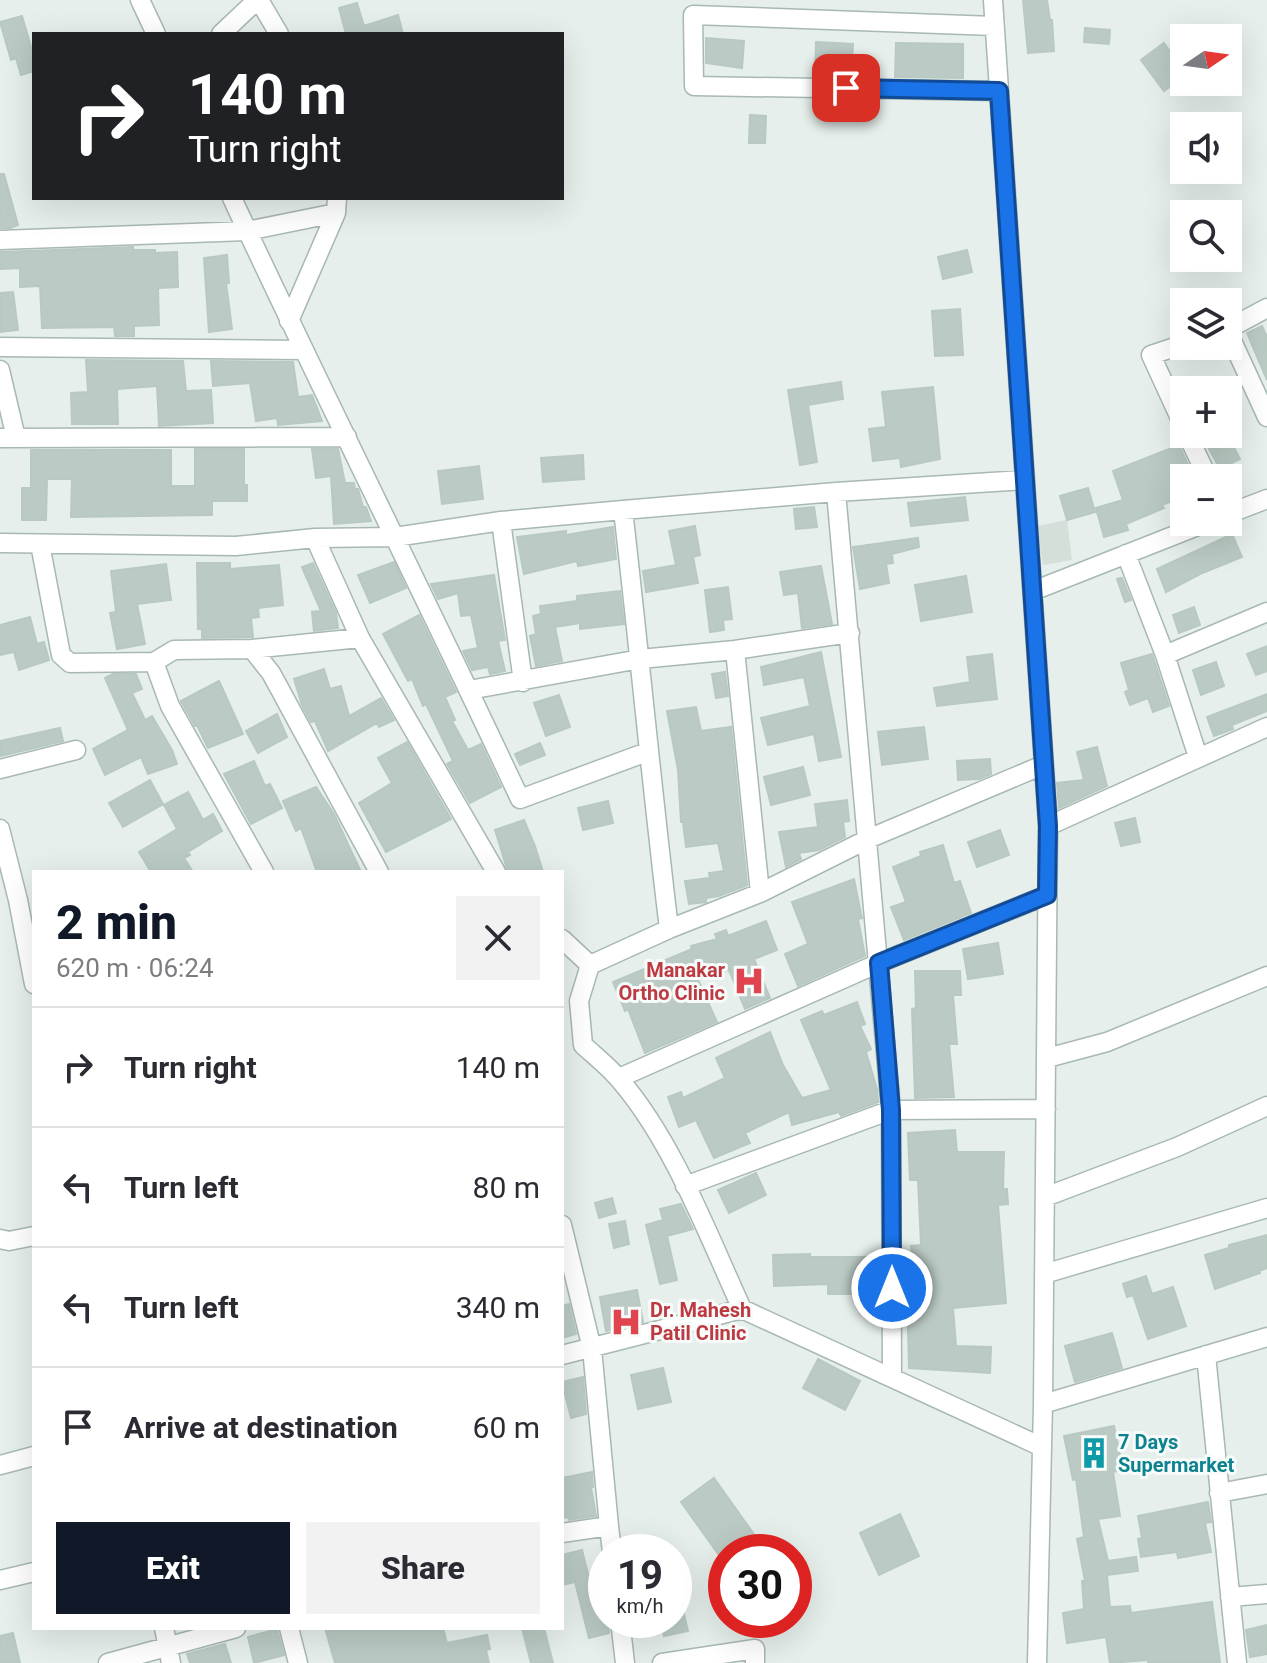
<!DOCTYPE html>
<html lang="en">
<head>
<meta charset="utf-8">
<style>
  :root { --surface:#fff; --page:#f2f2f3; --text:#2b2b33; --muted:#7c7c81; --line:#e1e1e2; --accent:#111827 }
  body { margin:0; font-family:Roboto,sans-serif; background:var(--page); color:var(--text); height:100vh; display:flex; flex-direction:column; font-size:30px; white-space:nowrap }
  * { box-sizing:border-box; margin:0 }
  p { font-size:26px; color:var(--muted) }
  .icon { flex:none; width:44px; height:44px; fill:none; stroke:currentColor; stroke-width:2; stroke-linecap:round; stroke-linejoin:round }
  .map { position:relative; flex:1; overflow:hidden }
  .side { position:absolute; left:32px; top:870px; width:532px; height:760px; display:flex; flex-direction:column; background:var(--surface); border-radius:0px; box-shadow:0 8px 32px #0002 }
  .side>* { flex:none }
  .hud { position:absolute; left:32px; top:32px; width:532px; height:168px; border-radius:0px; box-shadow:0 8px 32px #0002; background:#202124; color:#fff; overflow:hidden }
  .needle { width:52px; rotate:77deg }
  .fabs { position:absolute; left:1170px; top:24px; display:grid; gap:16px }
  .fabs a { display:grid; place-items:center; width:72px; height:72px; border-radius:0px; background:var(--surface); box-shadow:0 8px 32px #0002; font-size:40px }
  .speed { position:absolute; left:588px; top:1534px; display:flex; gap:16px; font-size:40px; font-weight:700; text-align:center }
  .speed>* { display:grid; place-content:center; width:104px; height:104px; border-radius:50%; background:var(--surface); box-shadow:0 8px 32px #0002; line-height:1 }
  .speed small { font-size:20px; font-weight:400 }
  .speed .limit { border:12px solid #d22; background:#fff; color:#111 }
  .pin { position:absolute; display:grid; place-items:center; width:68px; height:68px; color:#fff; margin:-34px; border-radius:16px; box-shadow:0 4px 12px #0006 }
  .me { position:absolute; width:88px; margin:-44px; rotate:0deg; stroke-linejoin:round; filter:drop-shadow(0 0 6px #0008) }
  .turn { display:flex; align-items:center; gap:28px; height:168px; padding:0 24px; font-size:36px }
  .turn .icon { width:104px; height:104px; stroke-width:2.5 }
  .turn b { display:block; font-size:56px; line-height:68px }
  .round { display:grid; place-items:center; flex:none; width:84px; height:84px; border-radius:0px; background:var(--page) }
  .summary { display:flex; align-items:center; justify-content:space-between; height:136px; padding:0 24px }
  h1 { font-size:48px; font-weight:800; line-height:60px; color:var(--accent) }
  .cta { display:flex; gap:16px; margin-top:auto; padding:16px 24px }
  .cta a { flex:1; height:92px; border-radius:0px; background:var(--accent); color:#fff; font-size:32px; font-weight:800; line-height:92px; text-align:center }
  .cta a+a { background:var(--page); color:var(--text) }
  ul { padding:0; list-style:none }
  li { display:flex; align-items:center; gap:24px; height:120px; padding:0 24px; border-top:2px solid var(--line) }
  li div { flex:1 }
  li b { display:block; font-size:30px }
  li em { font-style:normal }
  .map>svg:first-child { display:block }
</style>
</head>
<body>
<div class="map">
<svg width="1267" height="1663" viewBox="0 0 1267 1663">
  <rect width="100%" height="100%" fill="#e6efeb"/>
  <path fill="#d4dfda" d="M1067,520L1072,560L1043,565L1037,526Z"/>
  <path fill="#bbcac4" stroke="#b8c9c2" stroke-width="2" d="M1023,0H1047L1050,20H1052L1054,51L1028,53Z
    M357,3L364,26L398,15L403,34H346L339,8Z
    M22,16L34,57V71L21,75L16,58L11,60L0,22Z
    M1085,28L1110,30L1109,44L1084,42Z
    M706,38L744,41L742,68L706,63Z
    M816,42L853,44L851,77L815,76Z
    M896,43L963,44V78L895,77Z
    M1164,43L1184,71V76L1164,91L1141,60Z
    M750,115L766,116L765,143H749Z
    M0,174H4L18,225L11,228H0Z
    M133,247V250H155V253L177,252L178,287L158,288L159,325L134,326V336H115L114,327L42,328L40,286L20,287V268L0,269V252Z
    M967,250L972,272L943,279L938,257Z
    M227,255L229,283H226L232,329L209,332L204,258Z
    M13,292L18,330L1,332L0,293Z
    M960,309L963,355L935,356L932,311Z
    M1262,326L1267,337V380L1247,333Z
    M86,360L183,361L186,391L211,390L213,423L159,426L157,386L117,389L118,424H72L71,393L88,392Z
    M211,361L293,362L298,397L312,395L322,421L278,425L277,418L256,421L250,383L213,386Z
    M841,382L843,399L808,405L817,462L800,465L788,390Z
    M933,387L940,459L901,467L900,458L873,461L869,429L886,427L882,392Z
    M1201,434H1227L1240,459L1220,469Z
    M1179,445L1190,469L1173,476L1182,497L1162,505L1164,508L1126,524L1128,530L1104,537L1096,508L1123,500L1113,471Z
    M195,449H244V485H247V501H212V515L71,517L72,479H47L46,520H22V488H31V450H171V486H195Z
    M312,449H338L345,483H354L355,489H358L363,507H366L371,521L334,524L331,476L316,478Z
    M583,455L584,479L543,482L541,458Z
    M479,466L483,499L442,504L438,471Z
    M1088,488L1095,512L1067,520L1060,496Z
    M965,497L968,520L911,526L908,503Z
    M814,507L817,527L796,529L794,509Z
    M695,526L700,555L693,557L698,583L646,592L643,571L676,565L669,531Z
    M613,527L616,559L578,566L577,561L524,574L517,537L566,531V535Z
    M1232,534L1242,557L1200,574L1166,592L1157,569Z
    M918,538L919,547L892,554L893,563L886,564L889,583L860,589L853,547Z
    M394,562L406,588L370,603L358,575Z
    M197,563H230V569L279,565L283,605L258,608L259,617L251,618L253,637L202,638V629H198Z
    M313,563L336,613L338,628L314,631L312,612L321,611L302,567Z
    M166,564L171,600L137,604L145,644L117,649L110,613L116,612L111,571Z
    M821,566L832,624L802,628L798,593L784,595L780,572Z
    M494,575L505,640L498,641L505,671L490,674L488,667L472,670L463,651L478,648L471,615L461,616L458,593L438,599L431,584Z
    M966,576L972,612L921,621L915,585Z
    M1122,578L1131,600L1125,602L1117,579Z
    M728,587L732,619L723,620L724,630L710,632L705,590Z
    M620,591L624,624L580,629V623L555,627L562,661L536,666L530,636L536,634L533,616L541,614L540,606L577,601V596Z
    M1194,607L1200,625L1179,633L1173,615Z
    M419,615L456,692L445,697L455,720L452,721L468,750L481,744L501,787L470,803L447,764L453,761L426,704L423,706L412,679L408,681L383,634Z
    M30,617L37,644L44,642L49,660L19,670L14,652L0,655V625Z
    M1267,646V671L1256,675L1247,654Z
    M821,652L841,757L819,761L814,734L768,745L761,718L810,706L804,677L764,685L761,667Z
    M992,654L997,699L937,706L934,688L970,682L967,657Z
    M1152,654L1169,706L1153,712L1148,698L1130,705L1125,692L1129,690L1121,663Z
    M1216,662L1224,686L1201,695L1193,670Z
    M324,669L330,689L341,686L349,716L381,698L394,720L379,727L377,723L328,751L315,721L311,722L302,705L294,679Z
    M725,672L728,696L716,698L712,674Z
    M113,674H136L142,689L132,693L145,720L152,716L172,750L177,764L148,774L141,757L105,775L93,749L128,730L105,678Z
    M219,681L243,734L208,748L197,725L195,726L181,701Z
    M1267,694V711L1232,725L1233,729L1214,736L1207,717Z
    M559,695L570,727L546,736L534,703Z
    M696,707L701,731L731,727L747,885L719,896L706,898V902L689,904L685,881L710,878L709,873L724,871L718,843L686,847L683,822H681L678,770L667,711Z
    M277,714L287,737L258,753L246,731Z
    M924,727L928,759L882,765L878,732Z
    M60,728L63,741L1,756L0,741Z
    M407,742L451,819L386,852L359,803L392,783L378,758Z
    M540,743L545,755L520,765L515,754Z
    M1097,747L1107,786L1059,808L1057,783L1084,780L1077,752Z
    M990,759L991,774L979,779L958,780L957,761Z
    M254,761L265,786L270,784L282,808L251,824L224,774Z
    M803,767L810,795L771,805L764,777Z
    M150,780L163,804L123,827L109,803Z
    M316,787L334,814L361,872H317L301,828L296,831L283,801Z
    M188,792L203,820L213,814L222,831L188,852L190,855L184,858L193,872H151L139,852L177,829L164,805Z
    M847,800L849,821L843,822L845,837L819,850L799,853L801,859L786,867L779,832L818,827L815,804Z
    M608,801L613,823L583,830L578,808Z
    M1135,818L1140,842L1121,846L1115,823Z
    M524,820L535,846L543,872H508L495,830Z
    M1000,830L1009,855L977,867L968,842Z
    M943,845L954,883L960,881L971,913L904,940L891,907L906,902L893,867L921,856L920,852Z
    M854,879L861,914L862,918L858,919L865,956L798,986L785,954L808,944L792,902Z
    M766,921L777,950L754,959L770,998L745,1009L729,970L698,980L717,1022L645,1053L628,1009L625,1011L613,982L692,949L691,946L717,939L715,934L726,930L728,936Z
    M998,943L1003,974L968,979L963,949Z
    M915,971H960L961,995H953L957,1044H949L954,1097L915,1098L912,1009L916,1008Z
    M857,1002L865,1024L860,1026L871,1049L866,1052L877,1089L878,1102L841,1116L839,1112L792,1125L789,1112L745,1133L750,1143L714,1158L696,1120L679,1127L668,1097L681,1092L683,1098L725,1078L716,1058L770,1032L783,1065L802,1098L831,1090L801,1020L822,1011L824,1015Z
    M955,1130L957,1152H1004L1003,1189H1007L1008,1204L998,1205L1006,1303L953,1308L956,1346L991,1347L990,1373L909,1368L907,1290H917L911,1246L921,1245L918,1180H910L908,1133Z
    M756,1173L766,1195L729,1213L718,1190Z
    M612,1198L616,1213L599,1218L595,1203Z
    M681,1204L693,1229L667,1236L677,1280L660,1284L646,1225L663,1220L660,1209Z
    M625,1221L629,1244L614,1248L609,1224Z
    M1267,1235V1268L1259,1271L1260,1273L1215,1289L1205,1255L1229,1248V1245Z
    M810,1254V1257H872V1294H828V1284L774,1286L773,1255Z
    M1146,1276L1152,1294L1173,1287L1186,1326L1148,1339L1133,1295L1127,1297L1123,1284Z
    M637,1290L643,1322L606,1331L600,1297Z
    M569,1304L576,1334L562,1338V1306Z
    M1112,1333L1122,1368L1075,1382L1065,1346Z
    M818,1359L860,1381L845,1410L803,1388Z
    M663,1368L671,1402L638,1409L631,1375Z
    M583,1377L586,1414L571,1418L562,1382Z
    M1114,1426L1123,1470L1113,1472L1120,1516L1098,1519L1108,1561L1136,1557L1138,1571L1107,1575L1110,1607L1130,1606L1131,1613L1212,1602L1220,1663H1148V1660L1110,1663L1106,1637L1067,1643L1063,1613L1084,1609L1082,1581H1085L1077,1539L1084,1537L1076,1479L1073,1480L1064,1436Z
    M592,1472L593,1487H591L596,1516L569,1520L568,1517L562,1518V1478Z
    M714,1478L758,1540L742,1552H726V1565L681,1502Z
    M1208,1502L1211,1522L1205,1523L1211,1552L1178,1558L1177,1552L1141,1557L1138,1539L1142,1538L1138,1516Z
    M900,1514L919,1556L879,1575L860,1533Z
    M582,1550L594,1598L606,1595V1620H608L609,1633L589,1638L575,1582L562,1585V1555Z
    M674,1594H679L688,1631L664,1636L660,1620H674Z
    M1267,1625V1654L1250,1657L1246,1630Z
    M325,1628H443L447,1643L487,1635L490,1649L486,1650L489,1663H335Z
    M522,1628H544L553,1663H531Z
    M277,1629L284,1655L254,1663L248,1637Z
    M13,1633L20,1663H0V1636Z
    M225,1644L231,1663H190L187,1654Z"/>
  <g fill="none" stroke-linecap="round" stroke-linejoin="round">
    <defs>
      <path id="minor" d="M140,0L156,34
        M259,0L279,34
        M993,0L1048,826L1043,1404L1037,1663
        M994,26L693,15L694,86L999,91
        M221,34L257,0
        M232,198C326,400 426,598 520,799L647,752
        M0,240L247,231L336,213
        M289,321L336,213L337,198
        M1228,329L1267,308
        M1228,332L1267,417
        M1184,344L1151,355L1184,427
        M0,347L302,350
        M0,370L16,438
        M1187,434L1208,478
        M0,438L347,437
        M836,492L891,1110L892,1377
        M623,510C639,649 652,789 669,929
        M1228,514L1267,499
        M501,521L523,682
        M315,538L360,638L496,872
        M0,543L236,546L315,538L395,537L501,521L623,510L836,492L1024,480
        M40,544L61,655L70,663L154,662
        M1126,554L1165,655L1198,757
        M1033,591L1208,522
        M252,649L360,638
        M735,650L760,893
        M1165,655L1267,612
        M469,690L640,659L735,650L850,633
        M0,769L76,750
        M1048,826L1267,727
        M0,829L18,900L34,984
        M264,872L170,706L154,662L174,650L252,649L271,673L379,872
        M562,939L590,965L579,1001L583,1045C595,1056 609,1067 619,1079C673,1141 708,1235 742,1309L1042,1447
        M590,965L669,929L760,893L868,839L1043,765
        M1047,1058L1107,1042L1267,976
        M619,1078L879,963L1047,895
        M685,1186L891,1110L1046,1109
        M1045,1197L1177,1147L1267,1106
        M562,1225L592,1349L609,1526
        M0,1239L9,1241L34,1236
        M1044,1274L1267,1208
        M562,1355L742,1309
        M1206,1355L1237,1663
        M1043,1404L1267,1337
        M0,1465L34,1456
        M1219,1493L1267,1484
        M562,1533L609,1526L612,1552
        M0,1580L34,1572
        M1230,1597L1267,1594
        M620,1620L625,1663
        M164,1628L171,1663
        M289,1628L298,1663
        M108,1663L236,1628
        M662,1663L755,1649V1663"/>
    </defs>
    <use href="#minor" stroke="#a8b8b2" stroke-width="21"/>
    <use href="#minor" stroke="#fff" stroke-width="18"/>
  </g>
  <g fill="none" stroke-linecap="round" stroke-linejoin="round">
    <defs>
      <path id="route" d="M846,88L999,91L1048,826L1047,895L879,963L891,1110L892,1288"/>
    </defs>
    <use href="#route" stroke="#114b97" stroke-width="20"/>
    <use href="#route" stroke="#1a73e8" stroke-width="14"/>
  </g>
  <defs>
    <symbol id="hospital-bare" viewBox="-9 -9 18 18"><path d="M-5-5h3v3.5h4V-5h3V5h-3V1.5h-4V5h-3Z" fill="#e0444e" stroke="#f7fbf9" stroke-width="2.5" paint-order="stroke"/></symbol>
    <symbol id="building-bare" viewBox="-9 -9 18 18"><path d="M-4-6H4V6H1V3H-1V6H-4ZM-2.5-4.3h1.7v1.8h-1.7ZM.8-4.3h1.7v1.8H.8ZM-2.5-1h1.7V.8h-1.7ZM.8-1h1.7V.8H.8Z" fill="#0f9aa8" stroke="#f7fbf9" stroke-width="2.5" paint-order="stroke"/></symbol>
  </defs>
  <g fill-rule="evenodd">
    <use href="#hospital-bare" x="727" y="959" width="44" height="44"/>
    <use href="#hospital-bare" x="604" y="1300" width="44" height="44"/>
    <use href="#building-bare" x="1072" y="1431" width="44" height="44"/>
  </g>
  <g text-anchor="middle" stroke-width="6" stroke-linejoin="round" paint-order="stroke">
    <g font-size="20" font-weight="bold" fill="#be3a42" stroke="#f7fbf9" text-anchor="end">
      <text x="725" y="977">Manakar<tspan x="725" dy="23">Ortho Clinic</tspan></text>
      <text x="650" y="1317" text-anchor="start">Dr. Mahesh<tspan x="650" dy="23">Patil Clinic</tspan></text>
    </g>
    <g font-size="20" font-weight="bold" fill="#0d838f" stroke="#f7fbf9" text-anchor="start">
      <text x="1118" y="1449">7 Days<tspan x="1118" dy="23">Supermarket</tspan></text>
    </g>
  </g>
</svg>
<div class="fabs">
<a><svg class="needle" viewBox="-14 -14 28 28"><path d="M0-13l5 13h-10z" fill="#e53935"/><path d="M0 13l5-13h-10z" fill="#7c7c81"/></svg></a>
<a><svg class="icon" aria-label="sound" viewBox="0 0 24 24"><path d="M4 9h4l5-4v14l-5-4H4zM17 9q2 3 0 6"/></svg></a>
<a><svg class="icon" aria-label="search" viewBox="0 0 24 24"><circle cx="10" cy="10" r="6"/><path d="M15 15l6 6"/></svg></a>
<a><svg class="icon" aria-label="layers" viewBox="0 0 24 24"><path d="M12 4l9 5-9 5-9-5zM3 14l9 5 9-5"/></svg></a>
<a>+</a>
<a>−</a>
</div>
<div class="speed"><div>19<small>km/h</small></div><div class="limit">30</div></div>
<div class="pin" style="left:846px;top:88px;background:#d93025"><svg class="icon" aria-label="arrive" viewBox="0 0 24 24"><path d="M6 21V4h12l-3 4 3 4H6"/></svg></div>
<svg class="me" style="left:892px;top:1288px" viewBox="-20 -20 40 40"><circle r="17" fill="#1a73e8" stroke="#fff" stroke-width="3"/><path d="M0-11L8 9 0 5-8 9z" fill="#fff"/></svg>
<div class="hud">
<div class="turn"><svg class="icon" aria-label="right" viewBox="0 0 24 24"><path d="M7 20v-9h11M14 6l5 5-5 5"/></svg><div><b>140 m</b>Turn right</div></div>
</div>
<section class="side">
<div class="summary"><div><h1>2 min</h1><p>620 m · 06:24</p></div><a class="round"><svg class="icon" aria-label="close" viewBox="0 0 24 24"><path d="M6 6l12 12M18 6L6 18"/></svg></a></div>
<ul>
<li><svg class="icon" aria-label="right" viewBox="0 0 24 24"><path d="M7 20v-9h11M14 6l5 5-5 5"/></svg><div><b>Turn right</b></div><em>140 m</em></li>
<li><svg class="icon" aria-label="left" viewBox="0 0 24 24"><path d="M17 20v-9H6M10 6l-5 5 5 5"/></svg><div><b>Turn left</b></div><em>80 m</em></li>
<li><svg class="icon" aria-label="left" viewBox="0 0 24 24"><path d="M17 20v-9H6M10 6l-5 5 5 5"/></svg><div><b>Turn left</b></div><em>340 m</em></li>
<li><svg class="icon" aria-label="arrive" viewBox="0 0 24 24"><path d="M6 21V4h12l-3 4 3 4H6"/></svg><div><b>Arrive at destination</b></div><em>60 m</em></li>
</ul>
<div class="cta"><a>Exit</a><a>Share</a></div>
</section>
</div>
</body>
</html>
